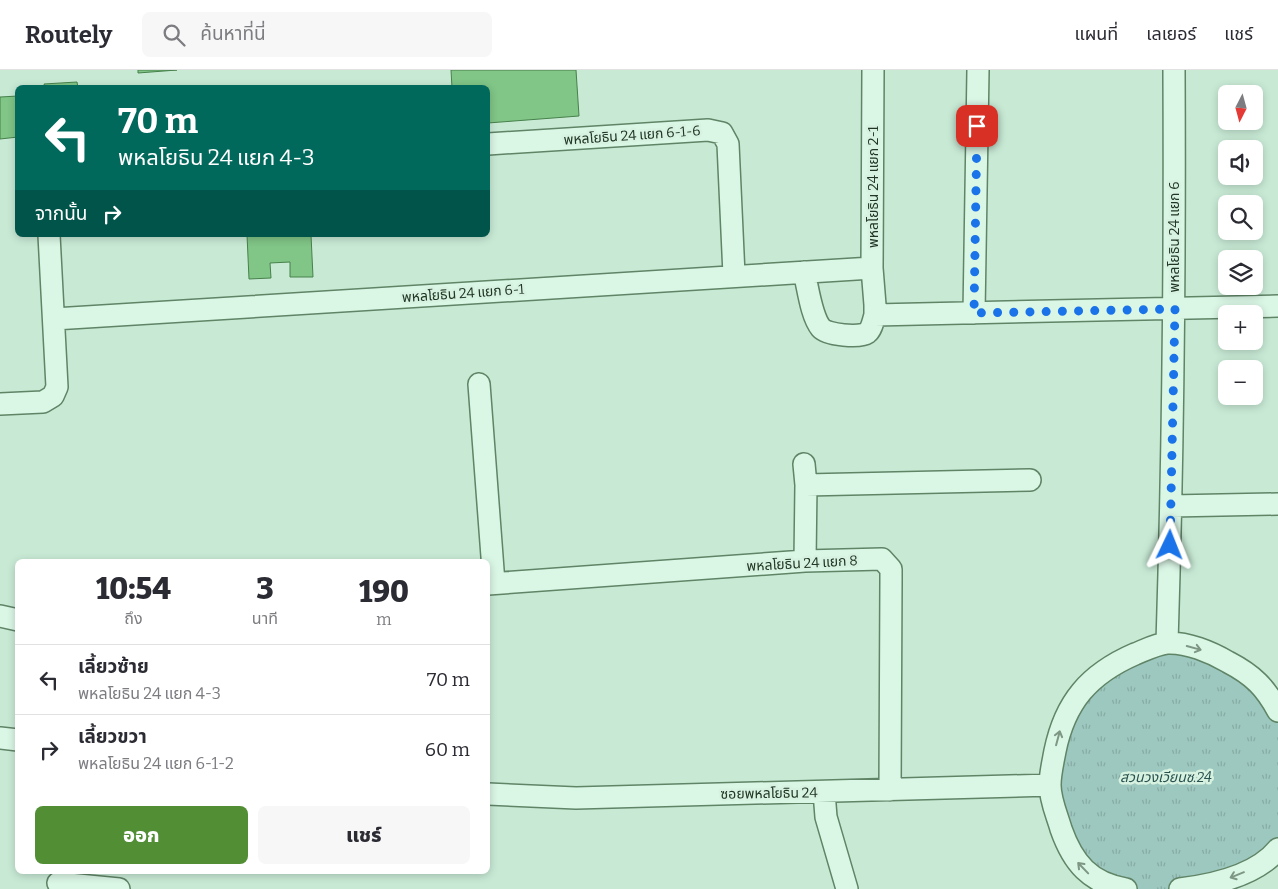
<!DOCTYPE html>
<html lang="th">
<head>
<meta charset="utf-8">
<style>
  :root { --surface:#fff; --page:#f7f7f7; --text:#2b2b33; --muted:#7c7c81; --line:#e1e1e2; --accent:#528e34 }
  body { margin:0; font-family:Bitter,"Noto Sans Thai",serif; background:var(--page); color:var(--text); height:100vh; display:flex; flex-direction:column; font-size:19px; white-space:nowrap }
  * { box-sizing:border-box; margin:0 }
  p { font-size:16px; color:var(--muted) }
  .icon { flex:none; width:28px; height:28px; fill:none; stroke:currentColor; stroke-width:2; stroke-linecap:round; stroke-linejoin:round }
  .map { position:relative; flex:1; overflow:hidden }
  .details { position:absolute; left:15px; top:489px; width:475px; height:315px; display:flex; flex-direction:column; background:var(--surface); border-radius:8px; box-shadow:0 2px 8px #0003 }
  .details>* { flex:none }
  .top-card { position:absolute; left:15px; top:15px; width:475px; height:152px; border-radius:8px; box-shadow:0 2px 8px #0003; background:#00695c; color:#fff; overflow:hidden }
  .needle { width:32px; rotate:186deg }
  .buttons { position:absolute; left:1218px; top:15px; display:grid; gap:10px }
  .buttons a { display:grid; place-items:center; width:45px; height:45px; border-radius:8px; background:var(--surface); box-shadow:0 2px 8px #0003; font-size:25px }
  .pin { position:absolute; display:grid; place-items:center; width:42px; height:42px; color:#fff; margin:-21px; border-radius:10px; box-shadow:0 2px 8px #0006 }
  .me { position:absolute; width:55px; margin:-28px; rotate:2deg; stroke-linejoin:round; filter:drop-shadow(0 0 4px #0008) }
  .turn { display:flex; align-items:center; gap:18px; height:105px; padding:0 20px; font-size:22px }
  .turn .icon { width:65px; height:65px; stroke-width:2.5 }
  .turn b { display:block; font-size:35px; line-height:42px }
  .then { display:flex; align-items:center; height:48px; padding:0 20px; background:#0003; gap:10px; font-size:19px }
  .eta { display:flex; justify-content:space-evenly; align-items:center; height:85px; text-align:center }
  .eta b { font-size:30px; font-weight:800; line-height:35px }
  .cta { display:flex; gap:10px; margin-top:auto; padding:10px 20px }
  .cta a { flex:1; height:58px; border-radius:8px; background:var(--accent); color:#fff; font-size:20px; font-weight:800; line-height:58px; text-align:center }
  .cta a+a { background:var(--page); color:var(--text) }
  ul { padding:0; list-style:none }
  li { display:flex; align-items:center; gap:15px; height:70px; padding:0 20px; border-top:1px solid var(--line) }
  li div { flex:1 }
  li b { display:block; font-size:19px }
  li em { font-style:normal }
  header { display:flex; align-items:center; gap:30px; box-sizing:border-box; height:70px; padding:0 25px; background:var(--surface); border-bottom:1px solid var(--line) }
  header strong { font-size:24px }
  nav { display:flex; gap:28px; margin-inline-start:auto; font-size:18px }
  .search { width:350px; height:45px; background:var(--page); display:flex; align-items:center; gap:12px; box-sizing:border-box; padding:0 18px; border-radius:8px; color:var(--muted); font-size:19px }
  .map>svg:first-child { display:block }
</style>
</head>
<body>
<header>
<strong>Routely</strong>
<div class="search"><svg class="icon" aria-label="search" viewBox="0 0 24 24"><circle cx="10" cy="10" r="6"/><path d="M15 15l6 6"/></svg>ค้นหาที่นี่</div>
<nav><a>แผนที่</a><a>เลเยอร์</a><a>แชร์</a></nav>
</header>
<div class="map">
<svg width="1278" height="819" viewBox="0 0 1278 819">
  <defs>
    <pattern id="park-tufts" width="24" height="20" patternUnits="userSpaceOnUse" patternTransform="scale(1.25)"><rect width="24" height="20" fill="#9dc8bf"/><path d="M3 7l-1-3M5 7V3M7 7l1-3M15 17l-1-3M17 17v-4M19 17l1-3" fill="none" stroke="#87aca4"/></pattern>
  </defs>
  <rect width="100%" height="100%" fill="#c8ead5"/>
  <path fill="url(#park-tufts)" d="M1147,579H1200L1278,642V773L1253,798L1170,819H1132L1073,786L1052,727L1057,673L1091,612Z"/>
  <path fill="#81c587" stroke="#47814b" d="M138,0H177L138,3Z
    M451,0H576L579,46L488,53V18H452Z
    M77,12L78,18H45L44,14Z
    M18,26V67L0,69V27Z
    M247,165H311L313,207H290V192L270,193L271,208L249,209Z"/>
  <g fill="none" stroke-linecap="round" stroke-linejoin="round">
    <defs>
      <path id="street" d="M873,0L872,198L875,235V245L1278,236
        M488,74L708,60L722,63L728,74L734,205
        M804,202C808,217 811,246 821,258C827,265 860,268 867,263C872,259 873,251 875,245
        M974,243L978,0
        M54,249L872,198
        M479,314L494,513
        M0,334L43,332L53,326L57,317L49,165
        M804,394L806,415L805,491
        M806,415L1030,410
        M1171,436L1278,434
        M488,514L805,491L882,489L891,499V510L890,720
        M0,546L18,550
        M1167,573C1173,382 1175,191 1174,0
        M0,668L18,670
        M824,722L826,747L847,819
        M488,724L576,728L1050,715
        M58,813L119,819
        M1126,819C1090,813 1073,793 1061,759C1057,745 1050,730 1050,715C1050,704 1053,692 1055,681C1065,632 1089,604 1135,584C1145,580 1157,574 1167,573C1187,572 1211,582 1228,592C1253,605 1265,617 1278,641
        M1180,819C1213,815 1256,806 1278,779"/>
    </defs>
    <use href="#street" stroke="#5f8466" stroke-width="24"/>
    <use href="#street" stroke="#daf6e5" stroke-width="21"/>
  </g>
  <defs><path id="oneway-shaft" d="M-6 0H5M1.5-3L5.5 0L1.5 3" fill="none" stroke-width="1.6" stroke-linecap="round" stroke-linejoin="round" transform="scale(1.25)"/></defs>
  <g stroke="#7e9684">
    <use href="#oneway-shaft" transform="translate(1194 578) rotate(15)"/>
    <use href="#oneway-shaft" transform="translate(1058 668) rotate(-75)"/>
    <use href="#oneway-shaft" transform="translate(1083 798) rotate(-134)"/>
    <use href="#oneway-shaft" transform="translate(1237 805) rotate(158)"/>
  </g>
  <g fill="none" stroke-linecap="round" stroke-linejoin="round">
    <path stroke="#1a73e8" stroke-width="9" stroke-dasharray="0 16.2" d="M977,56L974,243L1175,239L1170,475"/>
  </g>
  <g text-anchor="middle" stroke-width="5" stroke-linejoin="round" paint-order="stroke">
    <g font-size="14" fill="#213624" stroke="#d7f2e1">
      <text transform="translate(632 65) rotate(-4)" y="5">พหลโยธิน 24 แยก 6-1-6</text>
      <text transform="translate(873 117) rotate(-90)" y="5">พหลโยธิน 24 แยก 2-1</text>
      <text transform="translate(1174 167) rotate(-90)" y="5">พหลโยธิน 24 แยก 6</text>
      <text transform="translate(463 223) rotate(-4)" y="5">พหลโยธิน 24 แยก 6-1</text>
      <text transform="translate(802 493) rotate(-3)" y="5">พหลโยธิน 24 แยก 8</text>
      <text transform="translate(769 723) rotate(-1)" y="5">ซอยพหลโยธิน 24</text>
    </g>
    <g font-size="14" font-style="italic" fill="#29514e" stroke="#d7f2e1">
      <text x="1166" y="712">สวนวงเวียนซ.24</text>
    </g>
  </g>
</svg>
<div class="buttons">
<a><svg class="needle" viewBox="-14 -14 28 28"><path d="M0-13l5 13h-10z" fill="#e53935"/><path d="M0 13l5-13h-10z" fill="#7c7c81"/></svg></a>
<a><svg class="icon" aria-label="sound" viewBox="0 0 24 24"><path d="M4 9h4l5-4v14l-5-4H4zM17 9q2 3 0 6"/></svg></a>
<a><svg class="icon" aria-label="search" viewBox="0 0 24 24"><circle cx="10" cy="10" r="6"/><path d="M15 15l6 6"/></svg></a>
<a><svg class="icon" aria-label="layers" viewBox="0 0 24 24"><path d="M12 4l9 5-9 5-9-5zM3 14l9 5 9-5"/></svg></a>
<a>+</a>
<a>−</a>
</div>
<div class="pin" style="left:977px;top:56px;background:#d93025"><svg class="icon" aria-label="arrive" viewBox="0 0 24 24"><path d="M6 21V4h12l-3 4 3 4H6"/></svg></div>
<svg class="me" style="left:1170px;top:475px" viewBox="-20 -20 40 40"><path d="M0-17L14 15 0 8-14 15z" fill="#1a73e8" stroke="#fff" stroke-width="4"/></svg>
<div class="top-card">
<div class="turn"><svg class="icon" aria-label="left" viewBox="0 0 24 24"><path d="M17 20v-9H6M10 6l-5 5 5 5"/></svg><div><b>70 m</b>พหลโยธิน 24 แยก 4-3</div></div>
<div class="then">จากนั้น<svg class="icon" aria-label="right" viewBox="0 0 24 24"><path d="M7 20v-9h11M14 6l5 5-5 5"/></svg></div>
</div>
<section class="details">
<div class="eta">
<div><b>10:54</b><p>ถึง</p></div>
<div><b>3</b><p>นาที</p></div>
<div><b>190</b><p>m</p></div>
</div>
<ul>
<li><svg class="icon" aria-label="left" viewBox="0 0 24 24"><path d="M17 20v-9H6M10 6l-5 5 5 5"/></svg><div><b>เลี้ยวซ้าย</b><p>พหลโยธิน 24 แยก 4-3</p></div><em>70 m</em></li>
<li><svg class="icon" aria-label="right" viewBox="0 0 24 24"><path d="M7 20v-9h11M14 6l5 5-5 5"/></svg><div><b>เลี้ยวขวา</b><p>พหลโยธิน 24 แยก 6-1-2</p></div><em>60 m</em></li>
</ul>
<div class="cta"><a>ออก</a><a>แชร์</a></div>
</section>
</div>
</body>
</html>
